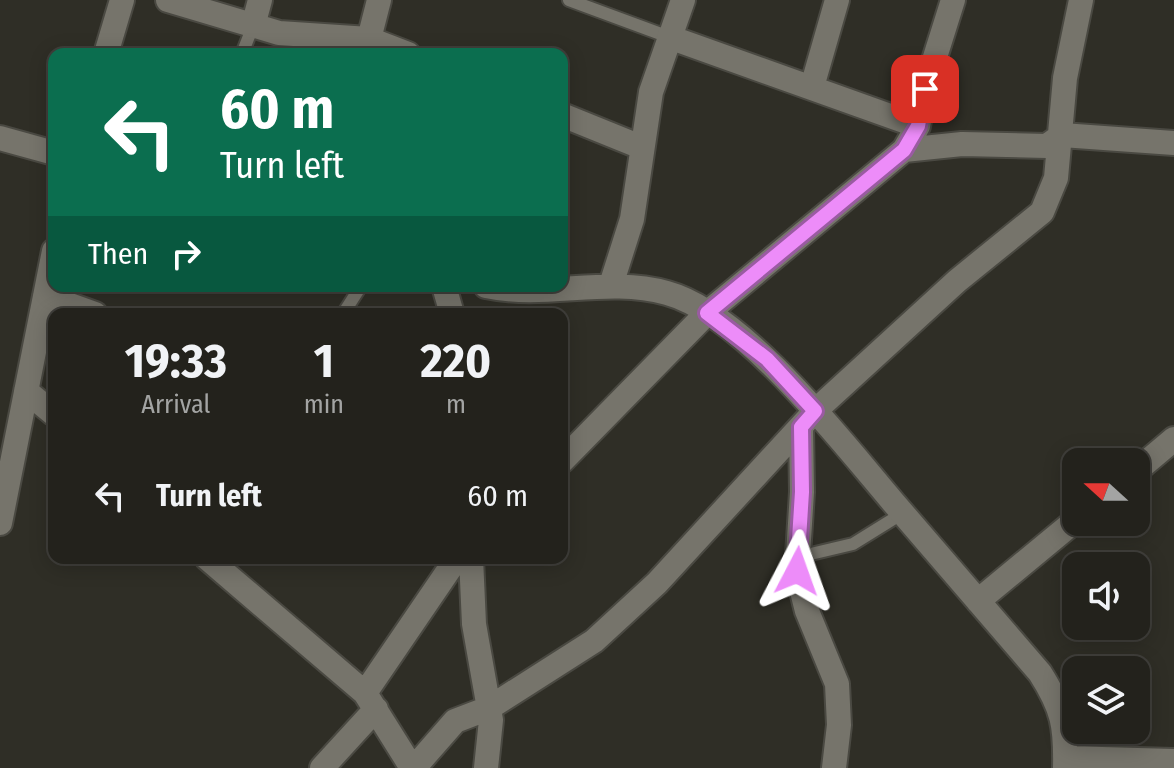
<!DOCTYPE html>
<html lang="en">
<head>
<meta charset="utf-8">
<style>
  :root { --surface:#23221c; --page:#2f2f29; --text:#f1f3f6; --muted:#a3a4a3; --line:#403f3b }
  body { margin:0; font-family:"Fira Sans Condensed",sans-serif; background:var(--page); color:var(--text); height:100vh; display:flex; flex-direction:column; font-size:30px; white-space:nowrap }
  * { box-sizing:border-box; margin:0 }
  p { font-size:26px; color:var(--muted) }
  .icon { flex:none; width:44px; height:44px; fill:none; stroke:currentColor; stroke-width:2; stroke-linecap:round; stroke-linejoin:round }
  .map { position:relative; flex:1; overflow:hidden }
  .drawer { position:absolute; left:48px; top:308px; width:520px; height:256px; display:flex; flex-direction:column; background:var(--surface); border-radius:16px; box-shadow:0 4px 20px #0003,0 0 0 2px var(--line) }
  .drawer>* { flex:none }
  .top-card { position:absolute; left:48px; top:48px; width:520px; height:244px; border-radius:16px; box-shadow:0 4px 20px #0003,0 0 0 2px var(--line); background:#0b6e4f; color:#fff; overflow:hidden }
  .needle { width:52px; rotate:291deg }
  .tools { position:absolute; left:1062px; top:448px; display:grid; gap:16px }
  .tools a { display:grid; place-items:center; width:88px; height:88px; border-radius:16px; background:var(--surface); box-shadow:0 4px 20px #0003,0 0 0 2px var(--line); font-size:40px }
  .pin { position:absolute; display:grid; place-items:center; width:68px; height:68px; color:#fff; margin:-34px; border-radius:16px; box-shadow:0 4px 12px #0006 }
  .me { position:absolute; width:88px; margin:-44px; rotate:4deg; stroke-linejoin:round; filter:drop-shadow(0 0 6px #0008) }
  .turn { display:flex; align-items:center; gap:28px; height:168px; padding:0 40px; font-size:36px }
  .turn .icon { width:104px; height:104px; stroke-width:2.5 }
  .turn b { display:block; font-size:56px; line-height:68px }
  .then { display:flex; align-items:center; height:76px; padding:0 40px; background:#0003; gap:16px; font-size:30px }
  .eta { display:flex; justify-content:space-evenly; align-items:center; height:136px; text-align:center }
  .eta b { font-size:48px; font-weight:700; line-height:56px }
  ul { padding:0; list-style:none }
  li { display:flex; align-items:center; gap:24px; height:104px; padding:0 40px }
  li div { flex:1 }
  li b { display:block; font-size:30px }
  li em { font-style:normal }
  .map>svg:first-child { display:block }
</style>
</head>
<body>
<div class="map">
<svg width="1174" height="768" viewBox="0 0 1174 768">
  <rect width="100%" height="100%" fill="#2f2e26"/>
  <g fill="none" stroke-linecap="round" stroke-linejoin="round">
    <defs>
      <path id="lane" d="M569,0L669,37
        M242,54L253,26
        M343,314L361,286
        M798,557L853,544L903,513"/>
      <path id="street" d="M168,0L279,33L369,39L379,0
        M253,26L260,0
        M669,37L918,126
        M365,52L369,39L408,54
        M106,54L122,0
        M812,87L837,0
        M562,115L641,147
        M0,138L54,153
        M904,150L962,144L1047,146L1062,135L1174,143
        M611,285L632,219L651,92L683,0
        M444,286L452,314
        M486,286C548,299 606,276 667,293C744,314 842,442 893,502C942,559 991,616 1040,673C1063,709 1066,726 1065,768
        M45,296L95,314
        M26,391L54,414
        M801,427L802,492L797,571L807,611L837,684L839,725L834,768
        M562,461L707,313L904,150L918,126L925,89L953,0
        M1136,471L1174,439
        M0,523L54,251
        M207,558L365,693
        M471,558L474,624L491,720L486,768
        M978,601L1076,520
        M1066,758L1174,761
        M322,768L376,709
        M412,768L365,693L457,558
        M414,768L455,721L489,708L594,641L657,583L815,411L957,281L1042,212L1056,178L1065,78L1081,0"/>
    </defs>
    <use href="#lane" stroke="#4a4942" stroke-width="16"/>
    <use href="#street" stroke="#4a4942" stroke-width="28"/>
    <use href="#lane" stroke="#76746b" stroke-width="12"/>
    <use href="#street" stroke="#76746b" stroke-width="24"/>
  </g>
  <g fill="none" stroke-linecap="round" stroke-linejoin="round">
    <defs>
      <path id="route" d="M797,571L802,492L801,427L815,411L767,359L707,313L904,150L918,126L925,89"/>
    </defs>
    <use href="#route" stroke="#9a5ba2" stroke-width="20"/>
    <use href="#route" stroke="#ed8cf9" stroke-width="14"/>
  </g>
</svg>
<div class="tools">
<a><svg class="needle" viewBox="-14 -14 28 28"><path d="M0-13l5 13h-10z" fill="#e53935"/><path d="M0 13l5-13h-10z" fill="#a3a4a3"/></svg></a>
<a><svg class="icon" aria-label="sound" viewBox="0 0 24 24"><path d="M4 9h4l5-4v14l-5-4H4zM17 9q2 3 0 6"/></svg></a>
<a><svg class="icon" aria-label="layers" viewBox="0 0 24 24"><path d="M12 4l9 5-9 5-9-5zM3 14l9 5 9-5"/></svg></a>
</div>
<div class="pin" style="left:925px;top:89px;background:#d93025"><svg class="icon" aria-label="arrive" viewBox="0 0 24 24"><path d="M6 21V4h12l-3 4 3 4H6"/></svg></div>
<svg class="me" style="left:797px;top:571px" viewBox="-20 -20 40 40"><path d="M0-17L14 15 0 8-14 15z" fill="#ed8cf9" stroke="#fff" stroke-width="4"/></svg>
<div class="top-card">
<div class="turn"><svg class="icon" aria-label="left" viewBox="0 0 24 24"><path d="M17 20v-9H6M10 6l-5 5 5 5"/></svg><div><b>60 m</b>Turn left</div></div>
<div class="then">Then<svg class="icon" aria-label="right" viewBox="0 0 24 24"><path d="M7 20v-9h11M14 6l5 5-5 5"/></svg></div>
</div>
<section class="drawer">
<div class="eta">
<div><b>19:33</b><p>Arrival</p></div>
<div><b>1</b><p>min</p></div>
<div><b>220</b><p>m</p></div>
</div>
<ul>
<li><svg class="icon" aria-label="left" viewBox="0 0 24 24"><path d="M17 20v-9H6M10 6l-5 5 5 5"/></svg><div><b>Turn left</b></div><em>60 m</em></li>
</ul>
</section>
</div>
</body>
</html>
